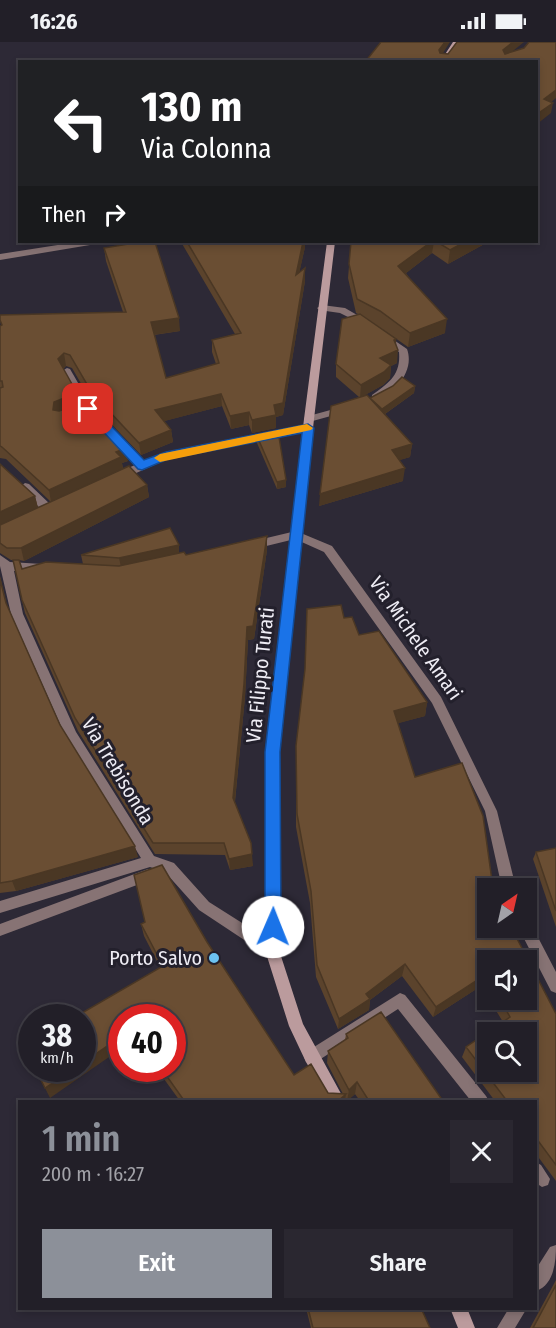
<!DOCTYPE html>
<html lang="en">
<head>
<meta charset="utf-8">
<style>
  :root { --surface:#221f28; --page:#2a2730; --text:#f1f3f6; --muted:#a2a2a8; --line:#3f3d45; --accent:#8c9099 }
  body { margin:0; font-family:"Fira Sans Condensed",sans-serif; background:var(--page); color:var(--text); height:100vh; display:flex; flex-direction:column; font-size:22px; white-space:nowrap }
  * { box-sizing:border-box; margin:0 }
  p { font-size:20px; color:var(--muted) }
  .icon { flex:none; width:33px; height:33px; fill:none; stroke:currentColor; stroke-width:2; stroke-linecap:round; stroke-linejoin:round }
  .map { position:relative; flex:1; overflow:hidden }
  .drawer { position:absolute; left:18px; top:1058px; width:519px; height:210px; display:flex; flex-direction:column; background:var(--surface); border-radius:0px; box-shadow:0 3px 9px #0003,0 0 0 2px var(--line) }
  .drawer>* { flex:none }
  .hud { position:absolute; left:18px; top:18px; width:520px; height:183px; border-radius:0px; box-shadow:0 3px 9px #0003,0 0 0 2px var(--line); background:#202124; color:#fff; overflow:hidden }
  .needle { width:39px; rotate:34deg }
  .tools { position:absolute; left:477px; top:836px; display:grid; gap:12px }
  .tools a { display:grid; place-items:center; width:60px; height:60px; border-radius:0px; background:var(--surface); box-shadow:0 3px 9px #0003,0 0 0 2px var(--line); font-size:30px }
  .speed { position:absolute; left:18px; top:962px; display:flex; gap:12px; font-size:30px; font-weight:700; text-align:center }
  .speed>* { display:grid; place-content:center; width:78px; height:78px; border-radius:50%; background:var(--surface); box-shadow:0 3px 9px #0003,0 0 0 2px var(--line); line-height:1 }
  .speed small { font-size:15px; font-weight:400 }
  .speed .limit { border:9px solid #d22; background:#fff; color:#111 }
  .pin { position:absolute; display:grid; place-items:center; width:51px; height:51px; color:#fff; margin:-26px; border-radius:12px; box-shadow:0 3px 9px #0006 }
  .me { position:absolute; width:66px; margin:-33px; rotate:1deg; stroke-linejoin:round; filter:drop-shadow(0 0 4px #0008) }
  .turn { display:flex; align-items:center; gap:21px; height:126px; padding:0 24px; font-size:27px }
  .turn .icon { width:78px; height:78px; stroke-width:2.5 }
  .turn b { display:block; font-size:42px; line-height:51px }
  .then { display:flex; align-items:center; height:57px; padding:0 24px; background:#0003; gap:12px; font-size:22px }
  .round { display:grid; place-items:center; flex:none; width:63px; height:63px; border-radius:0px; background:var(--page) }
  .summary { display:flex; align-items:center; justify-content:space-between; height:102px; padding:0 24px }
  h1 { font-size:36px; font-weight:600; line-height:45px; color:var(--accent) }
  .primary-button { display:flex; gap:12px; margin-top:auto; padding:12px 24px }
  .primary-button a { flex:1; height:69px; border-radius:0px; background:var(--accent); color:#fff; font-size:24px; font-weight:600; line-height:69px; text-align:center }
  .primary-button a+a { background:var(--page); color:var(--text) }
  .status { display:flex; justify-content:space-between; align-items:center; height:42px; padding:0 30px; background:var(--surface); direction:ltr }
  .status svg { height:16px; fill:currentColor }
  .map>svg:first-child { display:block }
</style>
</head>
<body>
<div class="status"><b>16:26</b><svg viewBox="0 0 49 12"><path d="M0 12V9h3v3zM5 12V6h3v6zM10 12V3h3v9zM15 12V0h3v12zM26 1h20v11H26zM47 4h2v5h-2z"/></svg></div>
<div class="map">
<svg width="556" height="1286" viewBox="0 0 556 1286">
  <rect width="100%" height="100%" fill="#2d2936"/>
  <g fill="none" stroke-linecap="round" stroke-linejoin="round">
    <path fill="#877374" fill-rule="evenodd" d="M77,200H94L90,203L0,218V212Z
      M322,263L345,266L371,281L366,284L340,271L319,268L317,266Z
      M385,292L407,307C415,329 395,351 375,358L372,357V353C389,341 401,333 399,310L382,297L380,295Z
      M67,326L70,327L92,365L100,373V377H92L84,369L62,329Z
      M345,364L349,365V369L309,380L304,377L305,375Z
      M308,382L312,383V387L168,417L118,439L113,435L114,432L135,423L112,398V394H120L144,419L166,410Z
      M25,441L29,442L52,464L53,467L52,470H44L21,448L20,445Z
      M296,489L332,504L441,655L497,769L516,846H502L485,769L432,661L324,510L295,497L254,507L249,503L254,499Z
      M0,513L10,520L42,522L48,526L42,530L14,529L23,572L76,690L154,814L174,821L209,860L277,903L279,908L277,913L272,915L267,913L199,868L165,830L150,825L0,871V859L141,816L65,693L11,572L0,524Z
      M148,827L153,829L155,833L153,837L0,894V882Z
      M526,879L530,880L556,930V951L551,949L518,885H526Z
      M400,951L405,953L486,1054L489,1059H471L398,967L316,1020L311,1022L306,1020L304,1015L306,1010Z
      M536,1120L541,1123L550,1137L548,1143L542,1145L536,1141Z
      M556,1203C556,1220 554,1243 536,1249V1227L550,1205Z
      M509,1266H527L515,1286H497Z"/>
    <path fill="#bb9b9d" fill-rule="evenodd" d="M453,0H461L447,20H440Z
      M327,200H335L314,377L279,710V908L303,982L345,1059H329L306,1020L289,984L265,908L267,710L304,377Z
      M450,1266H467L475,1286H458Z"/>
  </g>
  <path fill="#5b432c" d="M126,200H155L180,289L154,293L166,336L216,322L212,310V298L235,292L181,200H305V205L299,231L305,226V239L283,373L276,375V386L252,391L249,383L231,387L222,364L164,379L171,388L173,400L141,413L94,364L72,326L66,324L63,327L77,351L79,363L128,419L122,421L123,427L147,443L149,455L24,519L19,518L22,527L83,522L81,513L179,511L186,513L267,508L254,597L248,598L245,655L235,760L253,824L230,828L225,813L155,812L78,689L25,571L22,558L15,518H11L0,511V422L35,454L38,466L51,460L6,417L0,416V284H1L0,273L123,270L106,219L104,206L127,203Z
    M351,200H488L448,222L432,211L406,231L445,291L408,305L378,284L371,279L396,297L397,321L391,324L390,336L383,343L363,354L370,356L415,344L414,351L385,372L412,402L410,415L399,418L403,439L319,464L359,355L336,335V322L358,272L356,271L348,236Z
    M257,394L286,445L277,447L257,401Z
    M0,534L7,564L60,683L138,815L16,849L0,851Z
    M344,576L359,593L427,660L425,674L398,681L415,735L488,846L556,972V1139L536,1112V1059H495L462,1015L466,1005L503,980L489,957H526L488,918V955L481,944L433,975L402,934L370,958L369,968L338,987L316,935L310,861L296,785V717Z
    M556,806V885L533,817L536,810Z
    M141,882L207,900L294,1033L328,1051L343,1052L327,1021L328,1009L345,998L346,992L443,1059H360L355,1052L347,1059L345,1056L180,1059L156,1026H172L122,975L50,1056L160,925L144,894Z
    M556,1238V1286H530Z
    M306,1266H421L430,1286H311Z"/>
  <path fill="#4a3724" d="M445,0H450L438,19L439,8Z
    M513,0H524L502,18L503,8Z
    M556,48V56L542,68L544,57Z
    M553,61L551,71L537,82V72Z
    M303,200H305V205L296,246V233Z
    M431,200H434L432,211L397,238L398,224Z
    M465,200H488L448,222L450,208Z
    M305,226V239L283,373L276,375V386L252,391V378L274,363Z
    M179,276L180,289L152,293L151,280Z
    M447,277L445,291L408,305L410,291Z
    M396,297L395,310L398,308L397,321L391,324L390,336L383,343L360,356L361,343L394,298Z
    M64,311L66,324L60,330L58,317Z
    M415,344L414,351L382,374V367Z
    M77,351L79,364L56,373L53,368L54,360Z
    M221,352L222,364L157,381L155,368Z
    M249,370V383L231,387L230,374Z
    M171,388L173,400L141,413L139,401Z
    M412,402L410,415L391,421L392,408Z
    M126,406L128,419L122,421L123,428L51,460L49,448L116,410Z
    M405,426L403,439L319,464L320,452Z
    M286,438V445L277,447V440Z
    M147,443L149,455L24,519L21,506Z
    M35,454L38,466L0,484V470Z
    M267,494V508L254,597L248,598L245,655L234,768L233,756L247,585Z
    M179,503V512L121,525L119,516Z
    M427,660L425,674L392,683L394,669Z
    M135,804L138,815L16,849L12,839Z
    M252,812L253,824L230,828L229,817Z
    M405,922L402,934L370,958L369,968L338,987L339,977L366,952Z
    M485,933L481,944L433,975L436,965Z
    M122,994V1006L50,1056L45,1046L75,1026H82V1021Z
    M357,1040L355,1052L347,1059L349,1048Z
    M346,1052L345,1059H338Z"/>
  <path fill="#6a4e33" stroke="#4a3724" stroke-width="1.5" d="M381,0H445L439,8L440,11L448,12L457,0H513L503,8L505,12L524,6L529,0H556V48L544,57L553,61L537,72V20H365Z
    M128,200H155L179,276L151,280L166,336L219,321L212,298L241,291L187,200H303L296,233L305,226L283,361L274,363L276,373L252,378L249,370L230,374L221,352L155,368L171,388L139,401L92,351L70,313L64,311L58,317L77,351L54,360L53,368L59,369L83,361L126,406L116,410L121,415L49,448L2,405L0,404V346L3,345L2,339H0V284L2,283L0,278V273L126,270L104,206L129,202Z
    M351,200H431L398,224L447,277L410,291L380,269L357,257L349,222Z
    M437,200H465L450,208Z
    M360,272L396,297L394,298L398,308L380,316L391,323L384,330L361,343L336,322L342,277Z
    M402,335L415,344L382,367L370,356L393,344Z
    M367,353L412,402L392,408L405,426L320,452L331,364Z
    M278,389L286,438L277,440L257,394Z
    M0,422L35,454L0,470Z
    M129,424L147,443L21,506H7L0,501V483Z
    M170,486L179,503L119,516L81,513Z
    M267,494L253,584L247,585L244,642L233,756L251,801L252,812L229,817L224,801H153L75,676L22,558L13,518H19L22,527L46,520L119,524L184,510L186,513Z
    M0,537L6,561L60,683L135,804L12,839L0,841Z
    M341,563L344,576L352,575L359,593L379,589L427,660L394,669L415,735L462,721L483,774L493,846H488V885H511L556,972V1123L536,1096V1059H507L466,1005L488,990V1029H526V990H488L510,975L500,957H526V918H488V937L485,933L436,965L405,922L366,952L370,957L339,977L317,923L311,849L297,772L296,704L305,627L307,567Z
    M556,806V869L536,810Z
    M162,823L207,900L294,1033L311,1022L328,1051L346,1052L338,1059H179L183,1057L161,1026H172V975H122V994L82,1021V975H75L163,924L141,882L145,880L134,833Z
    M381,970L443,1059H369L357,1040L349,1048L328,1009L348,996L346,992Z
    M32,1000V1018L25,1004Z
    M35,1026H75L45,1046Z
    M556,1243V1286H533Z
    M308,1266H421L430,1286H313Z"/>
  <path fill="#1a73e8" stroke="#114b97" stroke-width="1.5" d="M88,363L92,364L144,418L166,410L308,382L314,386L280,710L281,885L278,890L273,892L267,890L265,885V710L302,391L168,417L142,428L138,427L84,369L82,367Z"/>
  <path fill="#f59e0b" d="M307,382L313,386L311,388L160,420L154,416L160,412Z"/>
  <circle fill="#6cc3f2" stroke="#23202c" stroke-width="2" cx="214" cy="916" r="6"/>
  <g text-anchor="middle" stroke-width="6" stroke-linejoin="round" paint-order="stroke">
    <g font-size="20" fill="#eeecf4" stroke="#23202c">
      <text transform="translate(416 596) rotate(55)" y="7">Via Michele Amari</text>
      <text transform="translate(260 633) rotate(-84)" y="7">Via Filippo Turati</text>
      <text transform="translate(118 729) rotate(59)" y="7">Via Trebisonda</text>
    </g>
    <g font-size="20" fill="#eeecf4" stroke="#23202c" text-anchor="end">
      <text x="202" y="923">Porto Salvo</text>
    </g>
  </g>
</svg>
<div class="tools">
<a><svg class="needle" viewBox="-14 -14 28 28"><path d="M0-13l5 13h-10z" fill="#e53935"/><path d="M0 13l5-13h-10z" fill="#a2a2a8"/></svg></a>
<a><svg class="icon" aria-label="sound" viewBox="0 0 24 24"><path d="M4 9h4l5-4v14l-5-4H4zM17 9q2 3 0 6"/></svg></a>
<a><svg class="icon" aria-label="search" viewBox="0 0 24 24"><circle cx="10" cy="10" r="6"/><path d="M15 15l6 6"/></svg></a>
</div>
<div class="speed"><div>38<small>km/h</small></div><div class="limit">40</div></div>
<div class="pin" style="left:88px;top:367px;background:#d93025"><svg class="icon" aria-label="arrive" viewBox="0 0 24 24"><path d="M6 21V4h12l-3 4 3 4H6"/></svg></div>
<svg class="me" style="left:273px;top:885px" viewBox="-20 -20 40 40"><circle r="19" fill="#fff"/><path d="M0-13L10 11 0 6-10 11z" fill="#1a73e8"/></svg>
<div class="hud">
<div class="turn"><svg class="icon" aria-label="left" viewBox="0 0 24 24"><path d="M17 20v-9H6M10 6l-5 5 5 5"/></svg><div><b>130 m</b>Via Colonna</div></div>
<div class="then">Then<svg class="icon" aria-label="right" viewBox="0 0 24 24"><path d="M7 20v-9h11M14 6l5 5-5 5"/></svg></div>
</div>
<section class="drawer">
<div class="summary"><div><h1>1 min</h1><p>200 m · 16:27</p></div><a class="round"><svg class="icon" aria-label="close" viewBox="0 0 24 24"><path d="M6 6l12 12M18 6L6 18"/></svg></a></div>
<div class="primary-button"><a>Exit</a><a>Share</a></div>
</section>
</div>
</body>
</html>
